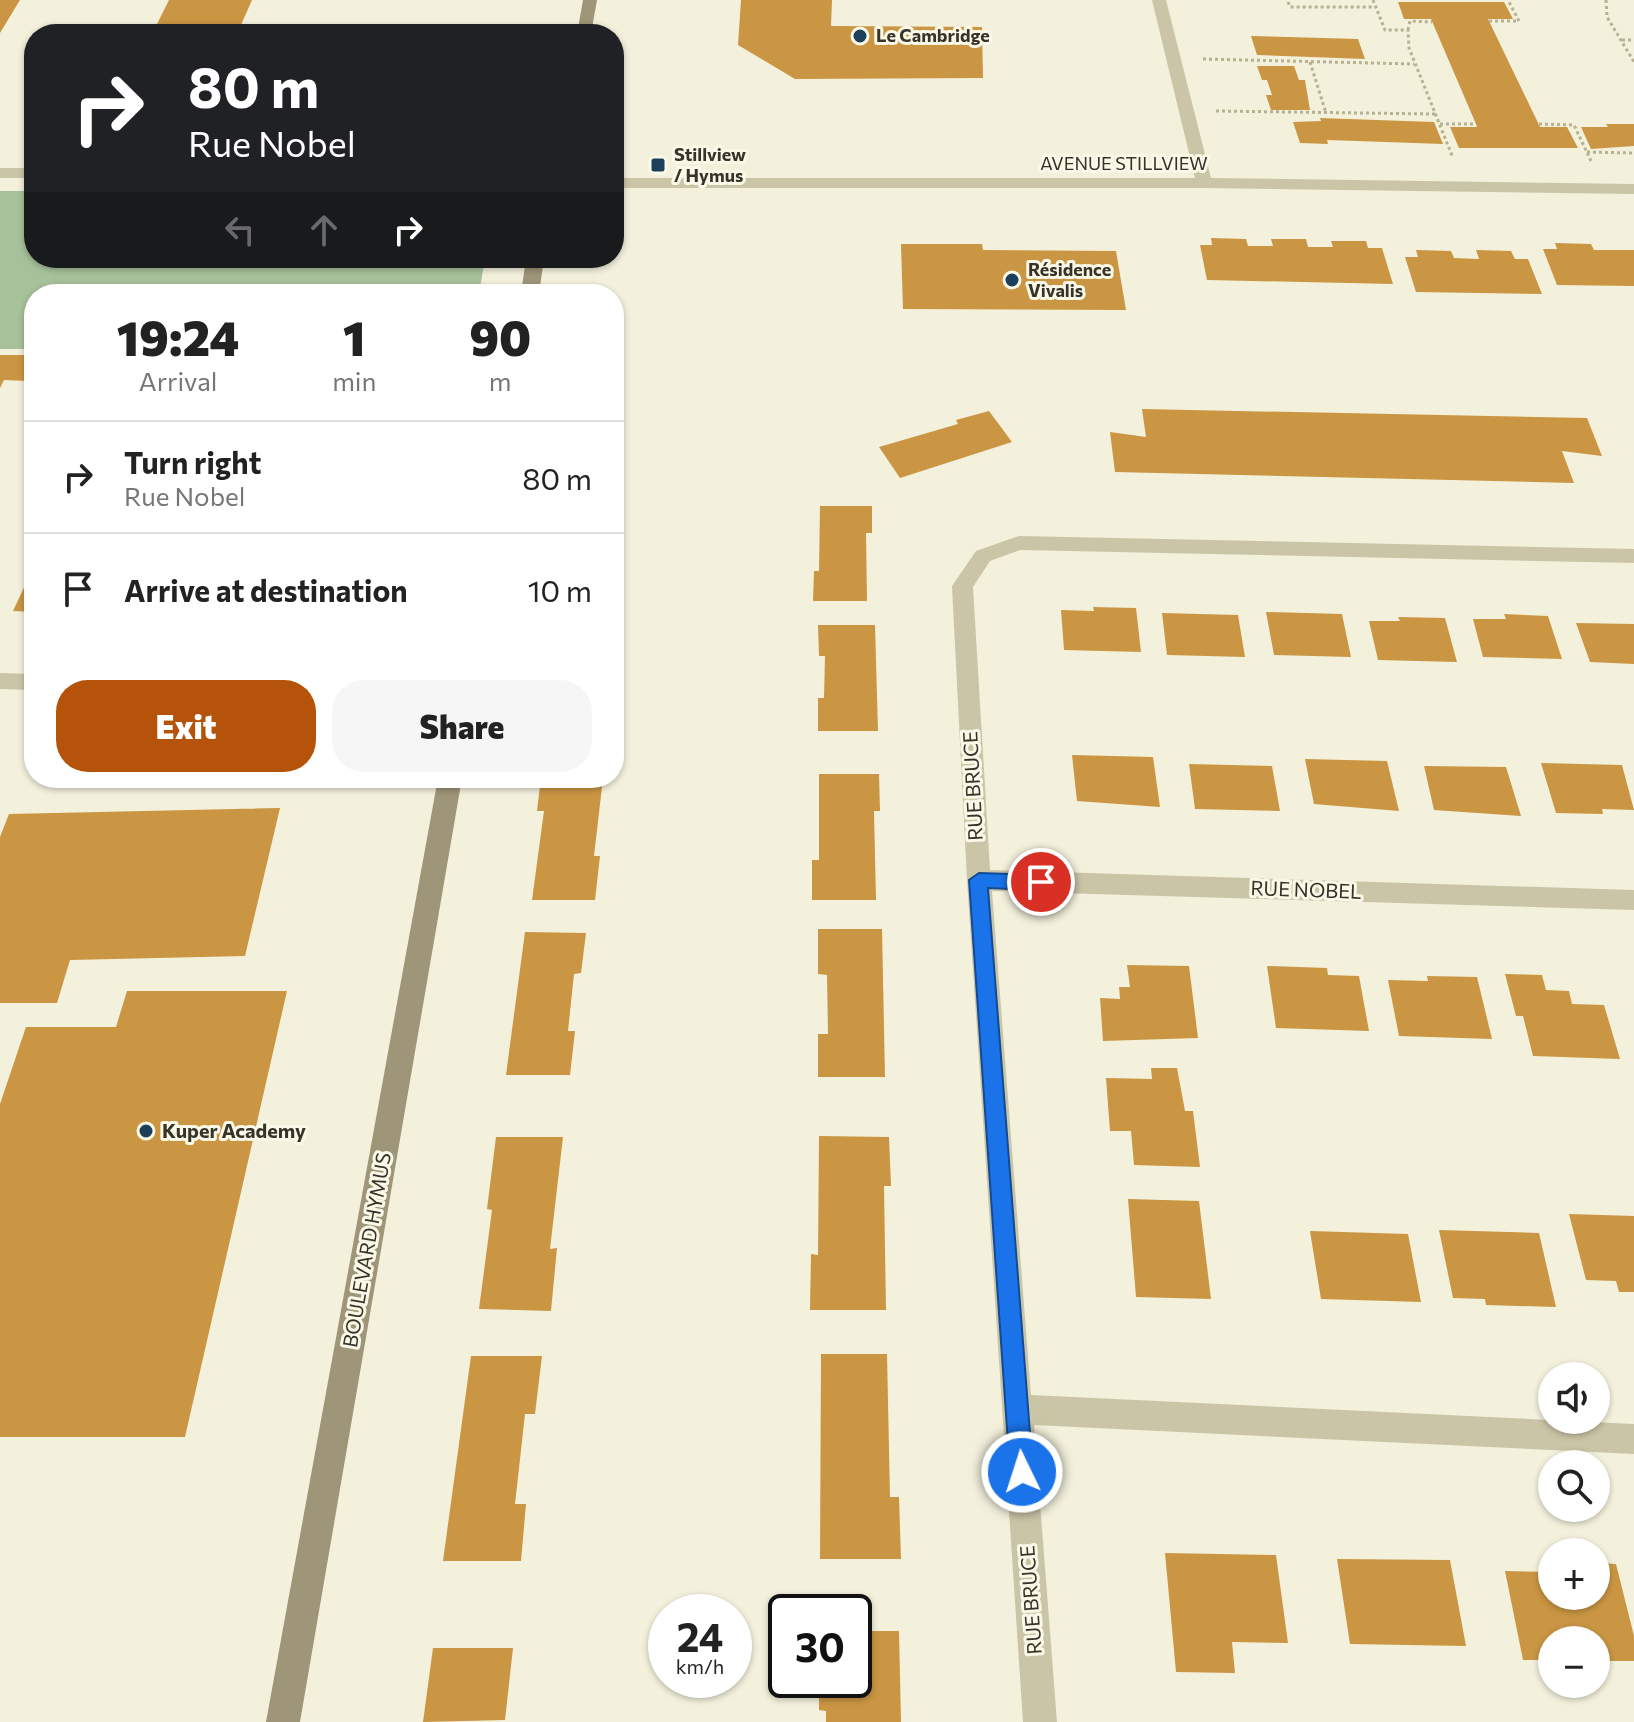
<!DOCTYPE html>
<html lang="en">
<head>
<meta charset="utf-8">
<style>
  :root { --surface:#fff; --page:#f6f6f6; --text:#222; --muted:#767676; --line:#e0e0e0; --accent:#b45309 }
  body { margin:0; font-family:Commissioner,sans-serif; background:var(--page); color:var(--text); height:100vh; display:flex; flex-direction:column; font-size:30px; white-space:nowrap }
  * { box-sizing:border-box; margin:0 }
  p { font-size:26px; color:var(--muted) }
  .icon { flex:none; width:44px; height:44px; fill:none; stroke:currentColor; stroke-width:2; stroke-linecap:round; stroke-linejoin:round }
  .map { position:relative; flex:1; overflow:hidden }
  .panel { position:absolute; left:24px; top:284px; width:600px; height:504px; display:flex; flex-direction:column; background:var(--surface); border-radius:32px; box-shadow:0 2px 6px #0004 }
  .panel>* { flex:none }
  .guide { position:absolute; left:24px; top:24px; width:600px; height:244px; border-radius:32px; box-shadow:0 2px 6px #0004; background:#202124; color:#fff; overflow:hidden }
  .buttons { position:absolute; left:1538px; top:1362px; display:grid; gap:16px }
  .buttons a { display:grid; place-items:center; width:72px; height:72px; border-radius:50%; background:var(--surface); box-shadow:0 2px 6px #0004; font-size:40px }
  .speed { position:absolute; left:648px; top:1594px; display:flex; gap:16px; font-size:40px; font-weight:700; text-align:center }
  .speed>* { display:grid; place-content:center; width:104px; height:104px; border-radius:50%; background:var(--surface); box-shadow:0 2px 6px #0004; line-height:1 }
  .speed small { font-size:20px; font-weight:400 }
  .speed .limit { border:4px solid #111; border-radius:12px; background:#fff; color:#111 }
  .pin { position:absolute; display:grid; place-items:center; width:68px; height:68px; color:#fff; margin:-34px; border:4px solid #fff; border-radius:50%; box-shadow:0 2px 8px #0007 }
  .me { position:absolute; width:88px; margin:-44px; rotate:356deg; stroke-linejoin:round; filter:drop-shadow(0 0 6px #0008) }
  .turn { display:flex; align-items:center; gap:28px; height:168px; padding:0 32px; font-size:36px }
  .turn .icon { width:104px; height:104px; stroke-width:2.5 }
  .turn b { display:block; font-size:56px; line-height:68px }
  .lanes { display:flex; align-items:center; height:76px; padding:0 32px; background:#0003; justify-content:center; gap:40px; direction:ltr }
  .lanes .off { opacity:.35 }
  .eta { display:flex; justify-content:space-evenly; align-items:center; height:136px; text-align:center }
  .eta b { font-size:48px; font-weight:800; line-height:56px }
  .cta { display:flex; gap:16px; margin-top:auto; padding:16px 32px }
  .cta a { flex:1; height:92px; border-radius:32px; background:var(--accent); color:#fff; font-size:32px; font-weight:800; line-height:92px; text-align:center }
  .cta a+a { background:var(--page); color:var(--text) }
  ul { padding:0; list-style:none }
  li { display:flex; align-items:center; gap:24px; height:112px; padding:0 32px; border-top:2px solid var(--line) }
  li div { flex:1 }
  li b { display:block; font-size:30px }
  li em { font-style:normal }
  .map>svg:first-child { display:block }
</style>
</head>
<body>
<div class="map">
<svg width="1634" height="1722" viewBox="0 0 1634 1722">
  <rect width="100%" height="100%" fill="#f3f1dc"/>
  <path fill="#a7c29b" d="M0,191H34V258H485L479,294H34V349H0Z"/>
  <path fill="#ca9643" d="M0,0H20L0,33Z
    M169,0H252L237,34H152Z
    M741,0H832L831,26L982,27L983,78L795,79L738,45Z
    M1398,2H1504L1513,19H1488L1540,127H1567L1578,148H1459L1450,127H1477L1476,124L1431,19H1404Z
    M1251,36L1358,39L1365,59L1257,55Z
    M1257,66H1294L1299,80H1305L1310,110H1271L1266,95H1272L1267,80H1262Z
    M1320,118L1434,122L1443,144L1327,140L1328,144L1300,143L1293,122L1321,121Z
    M1606,124H1634V146L1591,149L1581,127H1608Z
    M1211,238L1246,239L1248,246H1273L1271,239H1306L1308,247H1333L1331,241H1366L1368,248H1382L1393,284L1207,280L1200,245H1212Z
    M1555,243L1591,244L1594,250H1634V286L1557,285L1543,249H1557Z
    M901,244H982L983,250L1116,251L1126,310L903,309Z
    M1416,250L1451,251L1454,258L1479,259L1476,250L1511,251L1515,259H1528L1542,294L1416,292L1405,257H1418Z
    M0,355H34V368L28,381L4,380L0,388Z
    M1142,409L1587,418L1602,456L1562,451L1574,483L1115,472L1110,432L1146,437Z
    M989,411L1012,442L900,478L879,447L958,424L956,420Z
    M820,506H872V533H866L867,601H813L814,571H819Z
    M34,566V612L13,611Z
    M1093,607L1136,608L1141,652L1064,650L1061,610L1094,611Z
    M1266,612L1342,614L1351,657L1274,655Z
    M1162,613L1238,615L1245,657L1167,655Z
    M1504,614L1548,616L1562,659L1483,657L1473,619H1506Z
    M1398,617L1445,618L1457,662L1378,660L1369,621H1400Z
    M1576,623L1634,624V664L1590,662Z
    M614,624H624L621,657H614Z
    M818,625H875L878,731H818V698H824L825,656H819Z
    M1072,755L1153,757L1160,807L1077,801Z
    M1305,759L1387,761L1399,811L1314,804Z
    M1541,763L1622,765L1634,810L1602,809L1603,814L1556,813Z
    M1189,764L1272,766L1280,811L1195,809Z
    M1424,766L1506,767L1521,816L1434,810Z
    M819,774H879L880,811H874L876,900H812V860H819Z
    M541,778H603L594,856H600L595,900H532L544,811H537Z
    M280,808L245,956L70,960L57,1003H0V837L9,814Z
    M818,929H882L885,1077H818V1034H828L827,975L818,974Z
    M525,932L586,933L581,973L574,974L568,1031H575L570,1075H506Z
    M1127,965L1189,966L1198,1038L1103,1041L1100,998L1120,999L1119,987H1130Z
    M1267,966L1327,968L1328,975L1359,976L1369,1031L1276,1028Z
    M1505,974L1542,975L1546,990L1569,991L1572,1004L1604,1005L1620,1059L1533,1056L1523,1016H1516Z
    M1427,976L1477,977L1492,1039L1399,1036L1388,980L1428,981Z
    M127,991H287L185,1437H0V1104L26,1027H116Z
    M1151,1068H1177L1185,1111H1193L1200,1167L1134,1165L1131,1131H1110L1106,1078L1152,1079Z
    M819,1136L889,1137L891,1186H884L886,1310H810L811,1254L818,1255Z
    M496,1137H563L550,1249L557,1248L551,1311L479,1309L492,1210L487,1209Z
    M1128,1199L1199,1201L1211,1299L1136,1297Z
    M1569,1214L1634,1216V1292H1619L1616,1281L1586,1280Z
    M1439,1230L1539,1233L1556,1307L1486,1305L1485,1299L1453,1298Z
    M1310,1231L1408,1234L1421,1302L1321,1299Z
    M821,1354H887L890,1497H899L901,1559H820Z
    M471,1356H542L535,1414H525L515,1504H526L521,1561H443Z
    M1165,1553L1276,1555L1288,1643L1232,1642L1235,1673L1176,1672Z
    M1337,1559L1450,1560L1466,1646L1350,1644Z
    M1596,1563L1616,1564L1634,1636V1661H1596V1640H1552V1660H1523L1505,1571L1552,1572V1596H1596Z
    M854,1631H899L901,1722H826V1711L819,1710V1680H854Z
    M433,1648H513L505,1720L423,1722Z"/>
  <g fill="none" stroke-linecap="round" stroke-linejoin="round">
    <path stroke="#b7b091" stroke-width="3" stroke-dasharray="3 3" stroke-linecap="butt" d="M1373,0L1385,30H1408L1409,48L1453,158
      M1606,0L1607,17L1634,62
      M1288,2L1290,7H1375
      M1489,21H1519L1508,0
      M1408,30L1410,21L1432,22
      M1622,40H1634
      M1203,59L1414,64
      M1310,62L1326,113
      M1216,111L1435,114
      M1440,124H1476
      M1539,124L1574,125L1591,161
      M1587,152L1634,153"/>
    <path fill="#cbc5a7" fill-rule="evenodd" d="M1152,0H1166L1211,178L1634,184V194L1204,188H614V178H1195Z
      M0,168H34V178H0Z
      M1019,536L1634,549V563L1020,550L990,561L973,587L990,870L1634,890V910L992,891L1031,1395L1634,1424V1454L1034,1425L1057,1722H1023L967,880L952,586L976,551Z
      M0,673L34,674V690L0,689Z"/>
    <path fill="#9f9578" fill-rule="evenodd" d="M583,0H597L591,34H577Z
      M526,258H544L539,294H521Z
      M438,778H462L300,1722H266Z"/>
  </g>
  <path fill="#1a73e8" stroke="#114b97" stroke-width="2" d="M979,873L1041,875L1050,882L1041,890L988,888L1033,1472L1030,1480L1022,1483L1013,1480L1010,1472L969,880Z"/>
  <g fill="#1c3f5b" stroke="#faf9e8" stroke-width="3">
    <circle cx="860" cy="36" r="8"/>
    <rect x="650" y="157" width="16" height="16" rx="4"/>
    <circle cx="1012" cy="280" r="8"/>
    <circle cx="146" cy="1131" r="8"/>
  </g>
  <g text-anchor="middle" stroke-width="6" stroke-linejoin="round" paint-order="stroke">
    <g font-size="18" font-weight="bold" fill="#383328" stroke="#faf9e8" text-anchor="start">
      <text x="876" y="42">Le Cambridge</text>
      <text x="674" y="161">Stillview<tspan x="674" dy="21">/ Hymus</tspan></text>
      <text x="1028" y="276">Résidence<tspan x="1028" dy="21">Vivalis</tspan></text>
    </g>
    <g font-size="18" fill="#383328" stroke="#faf9e8">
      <text x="1124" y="170">AVENUE STILLVIEW</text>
    </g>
    <g font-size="20" fill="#383328" stroke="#faf9e8">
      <text transform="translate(973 786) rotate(-93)" y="7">RUE BRUCE</text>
      <text transform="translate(1306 890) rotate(2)" y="7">RUE NOBEL</text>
      <text transform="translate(367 1250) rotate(-80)" y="7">BOULEVARD HYMUS</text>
      <text transform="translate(1031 1600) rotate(-94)" y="7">RUE BRUCE</text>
    </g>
    <g font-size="20" font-weight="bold" fill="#383328" stroke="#faf9e8" text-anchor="start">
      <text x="162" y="1138">Kuper Academy</text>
    </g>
  </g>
</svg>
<div class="buttons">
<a><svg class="icon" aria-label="sound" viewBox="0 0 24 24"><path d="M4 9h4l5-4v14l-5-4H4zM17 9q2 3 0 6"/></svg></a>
<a><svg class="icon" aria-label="search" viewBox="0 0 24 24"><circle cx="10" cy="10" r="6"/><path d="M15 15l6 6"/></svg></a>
<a>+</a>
<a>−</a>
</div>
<div class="speed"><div>24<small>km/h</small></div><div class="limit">30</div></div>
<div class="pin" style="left:1041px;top:882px;background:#d93025"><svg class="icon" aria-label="arrive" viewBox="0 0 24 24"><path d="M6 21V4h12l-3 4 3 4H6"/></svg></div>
<svg class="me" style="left:1022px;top:1472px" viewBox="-20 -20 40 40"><circle r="17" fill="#1a73e8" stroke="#fff" stroke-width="3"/><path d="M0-11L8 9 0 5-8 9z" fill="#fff"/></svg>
<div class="guide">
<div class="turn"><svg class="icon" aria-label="right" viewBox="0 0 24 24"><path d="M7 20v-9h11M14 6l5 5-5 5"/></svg><div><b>80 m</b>Rue Nobel</div></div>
<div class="lanes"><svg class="icon off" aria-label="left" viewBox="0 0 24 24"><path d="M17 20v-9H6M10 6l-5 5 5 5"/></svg><svg class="icon off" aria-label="ahead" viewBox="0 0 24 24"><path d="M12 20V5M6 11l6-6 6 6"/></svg><svg class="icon" aria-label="right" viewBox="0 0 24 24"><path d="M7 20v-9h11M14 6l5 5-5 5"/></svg></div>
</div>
<section class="panel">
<div class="eta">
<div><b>19:24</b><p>Arrival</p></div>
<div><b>1</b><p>min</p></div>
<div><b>90</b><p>m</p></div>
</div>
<ul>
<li><svg class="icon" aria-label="right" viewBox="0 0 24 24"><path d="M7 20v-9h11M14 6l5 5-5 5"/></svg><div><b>Turn right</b><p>Rue Nobel</p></div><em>80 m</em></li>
<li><svg class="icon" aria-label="arrive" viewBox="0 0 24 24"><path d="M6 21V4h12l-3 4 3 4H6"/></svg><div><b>Arrive at destination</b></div><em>10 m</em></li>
</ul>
<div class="cta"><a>Exit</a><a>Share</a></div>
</section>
</div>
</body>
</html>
